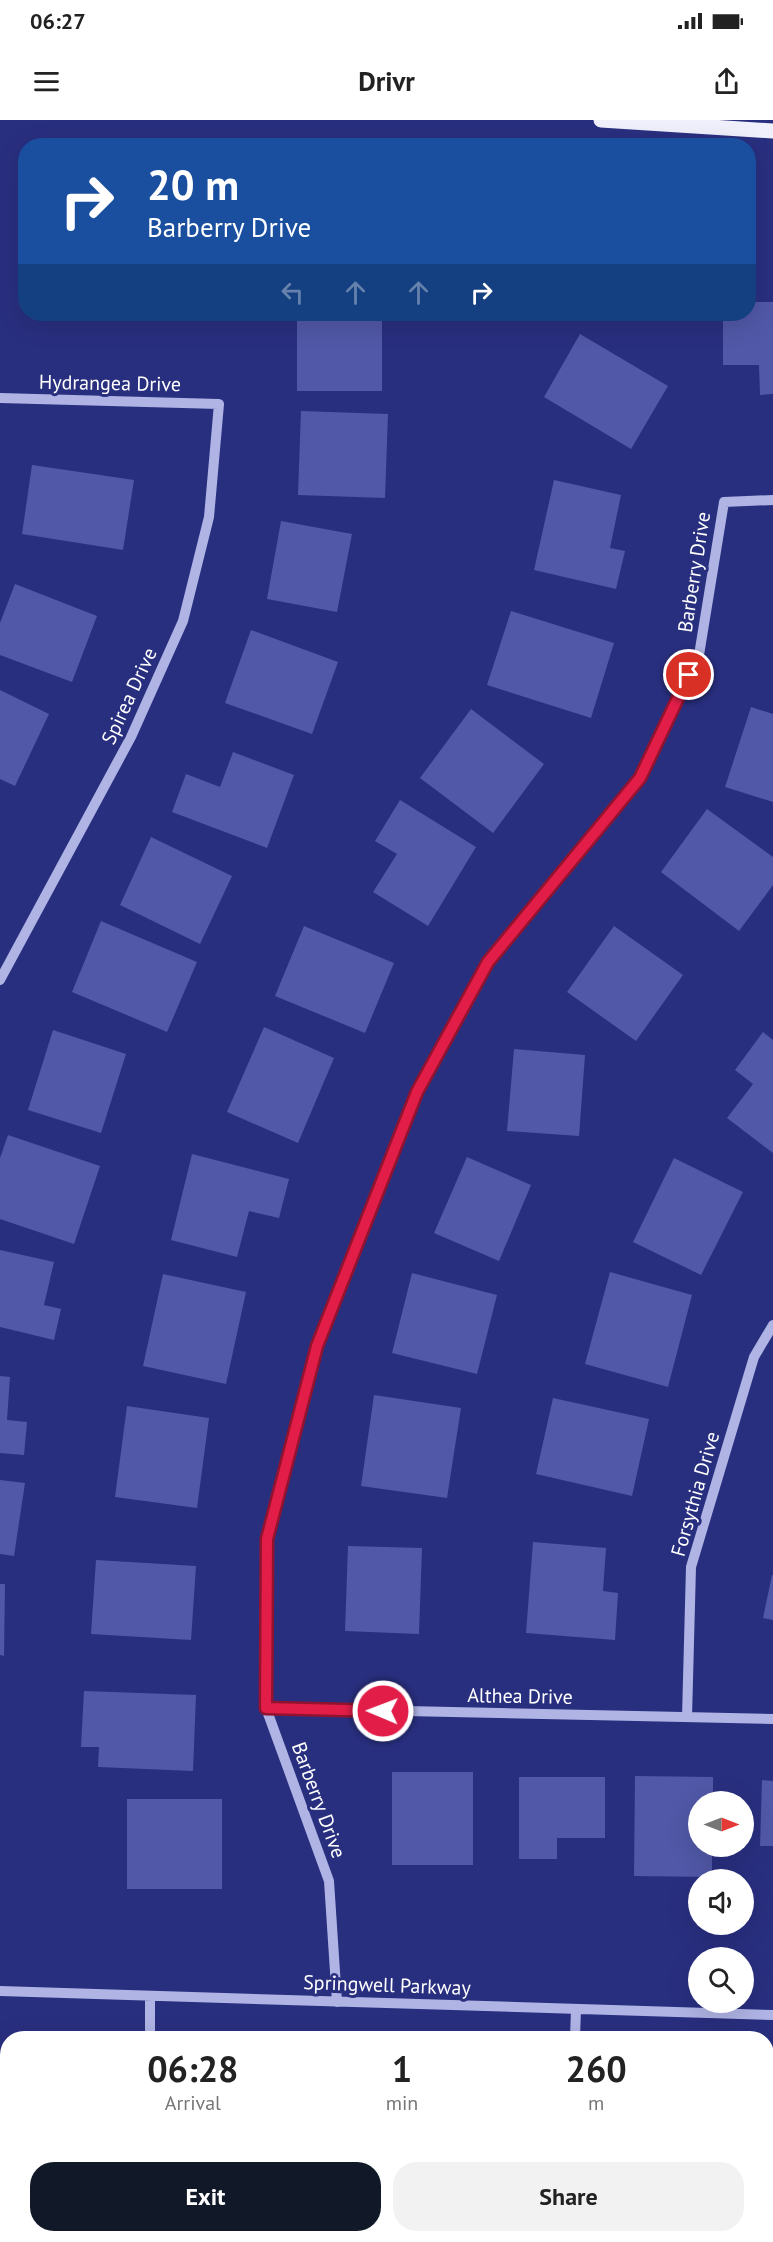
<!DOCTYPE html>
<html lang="en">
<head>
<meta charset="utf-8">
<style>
  :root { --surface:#fff; --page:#f2f2f2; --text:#222; --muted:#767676; --accent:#111827 }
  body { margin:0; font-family:"PT Sans",sans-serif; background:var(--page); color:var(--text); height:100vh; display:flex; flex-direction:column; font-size:22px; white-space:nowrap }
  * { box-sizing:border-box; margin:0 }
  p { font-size:20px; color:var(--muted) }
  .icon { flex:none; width:33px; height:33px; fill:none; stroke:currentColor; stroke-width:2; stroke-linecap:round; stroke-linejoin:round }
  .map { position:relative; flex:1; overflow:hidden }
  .drawer { position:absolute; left:0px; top:1911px; width:774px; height:212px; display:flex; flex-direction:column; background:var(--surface); border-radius:24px 24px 0 0; box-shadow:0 6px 24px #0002 }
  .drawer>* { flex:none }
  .banner { position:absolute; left:18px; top:18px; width:738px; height:183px; border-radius:24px; box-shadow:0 6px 24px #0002; background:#1a4fa0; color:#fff; overflow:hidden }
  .needle { width:39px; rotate:90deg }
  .controls { position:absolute; left:688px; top:1671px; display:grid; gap:12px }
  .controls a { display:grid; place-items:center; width:66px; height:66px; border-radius:50%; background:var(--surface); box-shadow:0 6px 24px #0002; font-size:30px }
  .pin { position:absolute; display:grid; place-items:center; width:51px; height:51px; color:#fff; margin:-26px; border:3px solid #fff; border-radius:50%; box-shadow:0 2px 6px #0007 }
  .me { position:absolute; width:66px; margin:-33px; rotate:271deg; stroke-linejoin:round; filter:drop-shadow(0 0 4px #0008) }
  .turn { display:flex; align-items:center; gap:21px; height:126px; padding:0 30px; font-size:27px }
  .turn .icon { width:78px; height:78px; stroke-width:2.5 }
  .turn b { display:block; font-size:42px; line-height:51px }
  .lanes { display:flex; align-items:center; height:57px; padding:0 30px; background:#0003; justify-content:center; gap:30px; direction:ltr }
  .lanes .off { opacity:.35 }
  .eta { display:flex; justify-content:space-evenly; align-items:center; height:102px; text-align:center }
  .eta b { font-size:36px; font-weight:700; line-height:42px }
  .button { display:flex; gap:12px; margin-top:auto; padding:12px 30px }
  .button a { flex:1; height:69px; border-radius:24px; background:var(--accent); color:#fff; font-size:24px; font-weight:700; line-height:69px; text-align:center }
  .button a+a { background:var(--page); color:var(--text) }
  .status { display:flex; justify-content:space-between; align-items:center; height:42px; padding:0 30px; background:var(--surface); direction:ltr }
  .status svg { height:16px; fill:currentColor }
  header { display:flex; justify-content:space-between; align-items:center; height:78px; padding:0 30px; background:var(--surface); font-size:27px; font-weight:700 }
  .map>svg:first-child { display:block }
</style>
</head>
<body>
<div class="status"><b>06:27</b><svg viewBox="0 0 49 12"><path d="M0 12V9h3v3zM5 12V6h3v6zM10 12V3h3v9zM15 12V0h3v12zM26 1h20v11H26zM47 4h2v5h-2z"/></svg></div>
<header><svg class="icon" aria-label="menu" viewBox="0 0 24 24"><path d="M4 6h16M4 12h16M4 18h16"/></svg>Drivr<svg class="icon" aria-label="share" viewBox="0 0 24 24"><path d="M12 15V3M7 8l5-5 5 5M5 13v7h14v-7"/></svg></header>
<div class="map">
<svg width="773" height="2122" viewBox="0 0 773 2122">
  <rect width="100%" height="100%" fill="#292f7f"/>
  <path fill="#5158a7" d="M748,182H773V274L760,275L759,245H723V194H748Z
    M297,194H382V271H297Z
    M580,214L668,266L631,329L544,277Z
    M301,291L388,294L385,378L298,375Z
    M32,345L134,360L123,430L22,414Z
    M554,360L621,375L610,428L625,431L616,469L534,450Z
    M281,401L352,414L337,492L267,479Z
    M15,464L97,496L72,562L0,535V503Z
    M511,491L614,523L591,598L487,565Z
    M251,510L338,542L312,614L225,583Z
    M0,570L49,594L15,666L0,659Z
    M751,587L773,594V682L725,667Z
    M471,589L544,644L493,713L420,658Z
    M233,632L294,655L267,728L172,692L186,654L220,667Z
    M400,680L476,727L428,806L373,772L397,734L375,721Z
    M707,689L773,737V765L739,811L661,752Z
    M151,717L232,756L200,824L120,785Z
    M101,801L197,842L167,912L72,872Z
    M304,806L394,843L365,913L275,876Z
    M614,806L683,855L636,921L567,872Z
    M264,907L334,938L298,1023L227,992Z
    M53,910L126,934L101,1013L28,990Z
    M763,912L773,920V1033L727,998L753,964L735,950Z
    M514,929L585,935L579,1016L507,1011Z
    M8,1015L100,1046L74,1124L0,1099V1038Z
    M192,1034L289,1059L279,1098L249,1091L237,1137L171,1120Z
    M467,1037L531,1065L499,1141L434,1113Z
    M674,1038L743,1072L701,1155L633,1122Z
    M0,1130L54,1142L44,1185L61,1189L54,1220L0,1207Z
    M610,1152L692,1175L668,1267L585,1244Z
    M412,1153L497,1175L477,1254L392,1233Z
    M163,1154L246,1172L226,1264L143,1246Z
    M0,1256L10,1257L7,1300L27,1302L24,1335L0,1333Z
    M374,1275L461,1288L447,1378L361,1366Z
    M553,1278L649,1299L632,1376L536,1354Z
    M127,1286L209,1298L197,1388L115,1377Z
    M0,1360L25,1363L14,1436L0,1434Z
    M533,1422L606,1428L603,1471L618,1473L615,1520L526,1513Z
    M348,1426L422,1428L419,1514L345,1511Z
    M96,1440L196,1446L191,1520L91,1514Z
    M772,1455H773V1500L763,1498Z
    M0,1464H5L4,1536L0,1535Z
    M84,1571L196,1575L193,1651L98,1647L99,1627H81Z
    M392,1652H473V1745H392Z
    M635,1656L713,1657V1682H699V1726H712V1757L634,1756Z
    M519,1657H605V1718H557V1739H519Z
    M762,1660L773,1661V1726H760Z
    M127,1679H222V1769H127Z
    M0,1937H8V1999H0Z
    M0,2026H8V2084H0Z
    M0,2115L63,2120L62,2122H0Z"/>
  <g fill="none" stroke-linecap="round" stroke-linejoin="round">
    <path stroke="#afb4e5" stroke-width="10" d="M0,278L219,284L209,397L183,501L131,617L0,860
      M266,1588L773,1599
      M687,1597L691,1447L754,1237L773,1205
      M0,1871L773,1895
      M337,1882L329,1761L266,1588L267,1419L317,1226L417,972L488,842L640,658L699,535L724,382L773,380
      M150,1918V1876
      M575,1918L576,1889
      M140,2122L141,2115
      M569,2122V2115"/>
    <path stroke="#f0f0fd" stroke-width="15" d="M601,0L773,11"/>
  </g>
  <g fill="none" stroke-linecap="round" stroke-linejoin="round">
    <defs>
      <path id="route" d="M383,1591L266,1588L267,1419L317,1226L417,972L488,842L640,658L689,555"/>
    </defs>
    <use href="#route" stroke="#92132f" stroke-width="15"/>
    <use href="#route" stroke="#e11d48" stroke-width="10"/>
  </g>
  <g text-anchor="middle" stroke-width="6" stroke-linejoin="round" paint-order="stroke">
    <g font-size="20" fill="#fff" stroke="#292f7f">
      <text transform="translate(110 263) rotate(1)" y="7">Hydrangea Drive</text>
      <text transform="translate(694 452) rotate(-81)" y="7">Barberry Drive</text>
      <text transform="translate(129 576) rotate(-65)" y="7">Spirea Drive</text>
      <text transform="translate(695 1374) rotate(-74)" y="7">Forsythia Drive</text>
      <text transform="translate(520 1576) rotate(1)" y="7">Althea Drive</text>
      <text transform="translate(319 1680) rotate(70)" y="7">Barberry Drive</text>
      <text transform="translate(387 1865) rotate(2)" y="7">Springwell Parkway</text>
    </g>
  </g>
</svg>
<div class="controls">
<a><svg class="needle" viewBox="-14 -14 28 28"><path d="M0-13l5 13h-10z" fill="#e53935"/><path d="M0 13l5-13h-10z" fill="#767676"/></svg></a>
<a><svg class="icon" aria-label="sound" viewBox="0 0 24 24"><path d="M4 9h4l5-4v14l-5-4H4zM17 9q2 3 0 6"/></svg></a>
<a><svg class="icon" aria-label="search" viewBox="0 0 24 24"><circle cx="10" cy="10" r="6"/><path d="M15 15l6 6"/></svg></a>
</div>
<div class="pin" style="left:689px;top:555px;background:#d93025"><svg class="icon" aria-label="arrive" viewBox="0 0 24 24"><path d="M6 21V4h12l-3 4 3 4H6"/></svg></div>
<svg class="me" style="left:383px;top:1591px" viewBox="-20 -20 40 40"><circle r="17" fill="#e11d48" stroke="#fff" stroke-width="3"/><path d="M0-11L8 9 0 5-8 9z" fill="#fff"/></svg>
<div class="banner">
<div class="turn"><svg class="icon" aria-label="right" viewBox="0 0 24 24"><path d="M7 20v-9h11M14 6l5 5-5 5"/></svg><div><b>20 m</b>Barberry Drive</div></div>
<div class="lanes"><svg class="icon off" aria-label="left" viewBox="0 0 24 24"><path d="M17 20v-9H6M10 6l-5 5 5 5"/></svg><svg class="icon off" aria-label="ahead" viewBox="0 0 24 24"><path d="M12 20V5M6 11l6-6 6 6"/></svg><svg class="icon off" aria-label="ahead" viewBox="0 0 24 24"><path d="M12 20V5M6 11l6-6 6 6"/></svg><svg class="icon" aria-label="right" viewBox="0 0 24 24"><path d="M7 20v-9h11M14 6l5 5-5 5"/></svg></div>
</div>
<section class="drawer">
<div class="eta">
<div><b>06:28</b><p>Arrival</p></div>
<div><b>1</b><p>min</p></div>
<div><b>260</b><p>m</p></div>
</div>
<div class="button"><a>Exit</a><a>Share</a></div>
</section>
</div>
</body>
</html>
